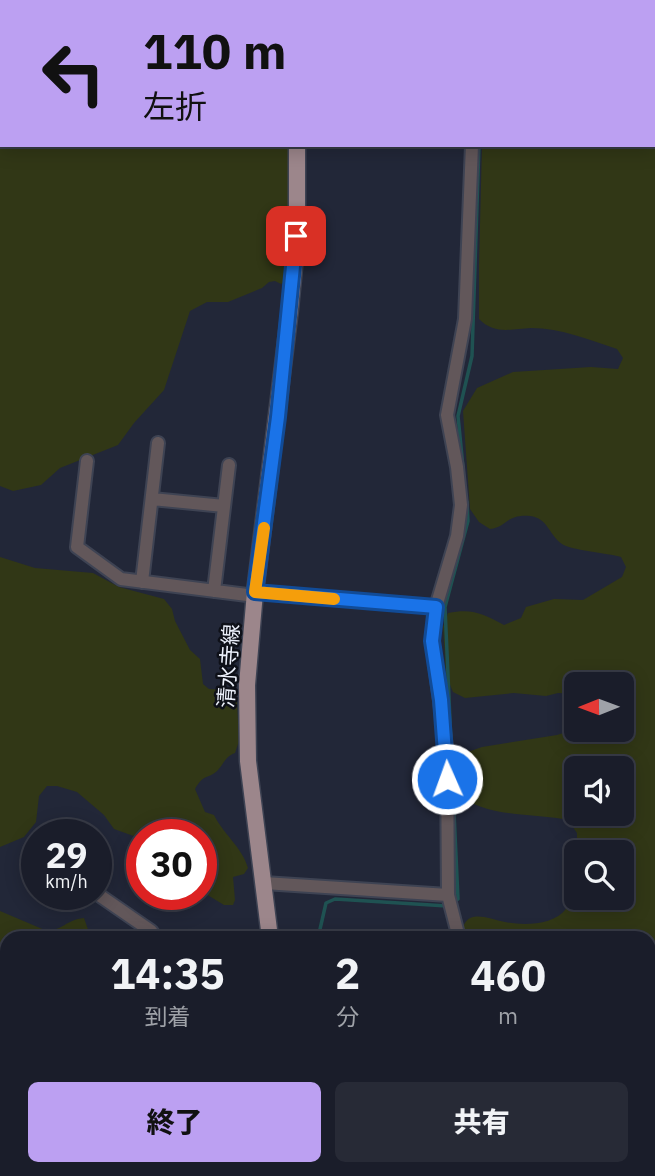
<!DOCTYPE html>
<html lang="ja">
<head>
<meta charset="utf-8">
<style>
  :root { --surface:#1a1d2a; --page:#272a36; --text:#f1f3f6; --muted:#9fa2a8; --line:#383b47; --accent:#bca0f2 }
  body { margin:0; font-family:"IBM Plex Sans","Noto Sans JP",sans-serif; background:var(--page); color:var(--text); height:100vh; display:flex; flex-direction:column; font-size:26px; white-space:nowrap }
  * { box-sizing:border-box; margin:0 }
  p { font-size:23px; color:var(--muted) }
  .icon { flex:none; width:38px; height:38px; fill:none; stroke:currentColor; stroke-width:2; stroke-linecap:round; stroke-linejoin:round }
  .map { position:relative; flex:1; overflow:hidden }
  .side { position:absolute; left:0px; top:931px; width:656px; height:245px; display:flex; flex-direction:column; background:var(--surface); border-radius:21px 21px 0 0; box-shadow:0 4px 18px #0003,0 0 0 2px var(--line) }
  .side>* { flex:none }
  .banner { position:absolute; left:0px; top:0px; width:656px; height:147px; box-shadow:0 4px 18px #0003,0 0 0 2px var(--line); background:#bca0f2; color:#111; overflow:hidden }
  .needle { width:46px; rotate:269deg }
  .controls { position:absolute; left:564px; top:672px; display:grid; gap:14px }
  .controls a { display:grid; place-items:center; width:70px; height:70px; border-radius:10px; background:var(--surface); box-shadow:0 4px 18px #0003,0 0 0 2px var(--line); font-size:35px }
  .speed { position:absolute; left:21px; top:819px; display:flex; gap:14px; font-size:35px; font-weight:700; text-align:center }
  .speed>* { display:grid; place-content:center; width:91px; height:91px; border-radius:50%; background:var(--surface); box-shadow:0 4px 18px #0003,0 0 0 2px var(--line); line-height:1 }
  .speed small { font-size:18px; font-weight:400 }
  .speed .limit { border:10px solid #d22; background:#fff; color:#111 }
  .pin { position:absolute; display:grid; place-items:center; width:60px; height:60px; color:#fff; margin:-30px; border-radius:14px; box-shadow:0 4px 10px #0006 }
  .me { position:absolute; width:77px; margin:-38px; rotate:358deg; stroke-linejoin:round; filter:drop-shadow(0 0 5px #0008) }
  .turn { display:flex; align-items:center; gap:24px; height:147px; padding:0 28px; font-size:32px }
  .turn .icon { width:91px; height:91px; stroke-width:2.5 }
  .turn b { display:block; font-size:49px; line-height:60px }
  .eta { display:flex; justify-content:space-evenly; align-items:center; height:119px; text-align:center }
  .eta b { font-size:42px; font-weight:800; line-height:49px }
  .primary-button { display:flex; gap:14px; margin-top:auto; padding:14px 28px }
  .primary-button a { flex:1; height:80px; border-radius:10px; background:var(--accent); color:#111; font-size:28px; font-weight:800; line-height:80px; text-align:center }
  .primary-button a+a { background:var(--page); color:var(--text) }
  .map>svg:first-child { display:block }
</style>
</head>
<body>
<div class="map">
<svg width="655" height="1176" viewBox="0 0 655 1176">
  <rect width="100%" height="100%" fill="#222738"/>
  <path fill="#313716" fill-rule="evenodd" d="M0,0L292,2H2V145H292L291,248L286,281L281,284L275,281L269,282L262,288L228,302H207L190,311L164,390L134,423L118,445L60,468L41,485L13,491L0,486Z
    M655,18V1018L649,1019V938H462C462,906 486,918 505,922C524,926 554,925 566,909C573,898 574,884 576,872V898H621V852H577V833L568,820C536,813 481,818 459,793V761L465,753L482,747L557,735L576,729L621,730V684H576V694L558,693L546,696L514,693L465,698L453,692L446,675L443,627L448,613C473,608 483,614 504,625L521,618L526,607L554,599L583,600L622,577L626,567L621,557C608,553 569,550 562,544C549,535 548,518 530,516C506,514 507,527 490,529L479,522L470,509L463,411L477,388L513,372L591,367L618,369L623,358L617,349C590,340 561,328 531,328C511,329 495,335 479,319V265L482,145H654ZM576,768H621V814H576Z
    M0,557L35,568L93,573L119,587L164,599L172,609L175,621L190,650L200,659L203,684L209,689L225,690L237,701L239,741L235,753C225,757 225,762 218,770C208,780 205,772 195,789L205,812L214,815C224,835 242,847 248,868L244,874L233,877L235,900L233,905H224L201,891V835H142V839L114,829L104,815L77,792L57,786H47L39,796L36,822L24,837L0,847Z
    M0,911L47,931C63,930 66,920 84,918L91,938H7V1132L0,1138Z
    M130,1169H181L176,1176H129Z"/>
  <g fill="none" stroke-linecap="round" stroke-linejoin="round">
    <path stroke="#1f5252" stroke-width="3.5" d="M479,0V2
      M309,2V0
      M463,467L458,416L472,356L479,145
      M451,743L445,607L468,521L467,502
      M453,902L458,899L453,790
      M318,938L326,903L335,899L447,906"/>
    <path stroke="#1f5252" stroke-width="19" d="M244,1176L248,1169"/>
    <defs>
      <path id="minor" d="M472,0V2
        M87,461L77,547L121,579L255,596
        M152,499L224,506
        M142,582L158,443
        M214,591L229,465
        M255,592L436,607
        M264,883L448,895
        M96,893L151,931L156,938
        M459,938L448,895L447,754L432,641L436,607L457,536L461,505L457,467L447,415L465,319L472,145
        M473,1169L482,1176
        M648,1176H655"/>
      <path id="major" d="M300,2V0
        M270,938L248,761L247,685L255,592L290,309L297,236V145
        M200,1176L204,1169"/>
    </defs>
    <use href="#minor" stroke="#3e4353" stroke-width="16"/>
    <use href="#major" stroke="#3e4353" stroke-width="19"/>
    <path stroke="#8d919f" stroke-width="2" stroke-dasharray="3.5 3.5" stroke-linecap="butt" d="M348,1176L349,1169"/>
    <use href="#minor" stroke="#62575a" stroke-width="12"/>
    <use href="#major" stroke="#9c868b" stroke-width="16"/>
  </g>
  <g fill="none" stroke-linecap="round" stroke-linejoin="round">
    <defs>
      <path id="route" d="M296,236L278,417L255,592L436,607L432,641L441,700L447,779"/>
    </defs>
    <use href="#route" stroke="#114b97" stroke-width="18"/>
    <use href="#route" stroke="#1a73e8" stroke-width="12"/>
    <path stroke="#f59e0b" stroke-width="12" d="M264,528L255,592L334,599"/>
  </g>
  <g text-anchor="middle" stroke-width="5" stroke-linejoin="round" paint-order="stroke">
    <g font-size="21" fill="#ecf0fb" stroke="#0e1018">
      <text transform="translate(229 666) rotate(-86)" y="7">清水寺線</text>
    </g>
  </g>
</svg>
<div class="controls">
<a><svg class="needle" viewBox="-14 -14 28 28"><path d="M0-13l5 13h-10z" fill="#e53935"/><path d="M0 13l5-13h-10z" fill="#9fa2a8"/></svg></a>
<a><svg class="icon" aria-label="sound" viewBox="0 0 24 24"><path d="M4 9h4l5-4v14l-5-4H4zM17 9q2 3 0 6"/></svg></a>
<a><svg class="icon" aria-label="search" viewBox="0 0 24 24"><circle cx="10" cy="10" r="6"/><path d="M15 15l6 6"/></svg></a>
</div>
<div class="speed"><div>29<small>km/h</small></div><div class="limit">30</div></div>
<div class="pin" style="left:296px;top:236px;background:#d93025"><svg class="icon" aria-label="arrive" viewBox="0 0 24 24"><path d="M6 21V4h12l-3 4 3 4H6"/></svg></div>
<svg class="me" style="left:447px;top:779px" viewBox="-20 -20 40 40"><circle r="17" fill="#1a73e8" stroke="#fff" stroke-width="3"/><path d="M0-11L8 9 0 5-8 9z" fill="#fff"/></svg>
<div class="banner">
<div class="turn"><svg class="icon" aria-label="left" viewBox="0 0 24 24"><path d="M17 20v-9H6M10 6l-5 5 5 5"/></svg><div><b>110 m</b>左折</div></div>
</div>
<section class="side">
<div class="eta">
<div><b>14:35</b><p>到着</p></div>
<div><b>2</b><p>分</p></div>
<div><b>460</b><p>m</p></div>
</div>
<div class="primary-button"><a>終了</a><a>共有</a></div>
</section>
</div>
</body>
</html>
